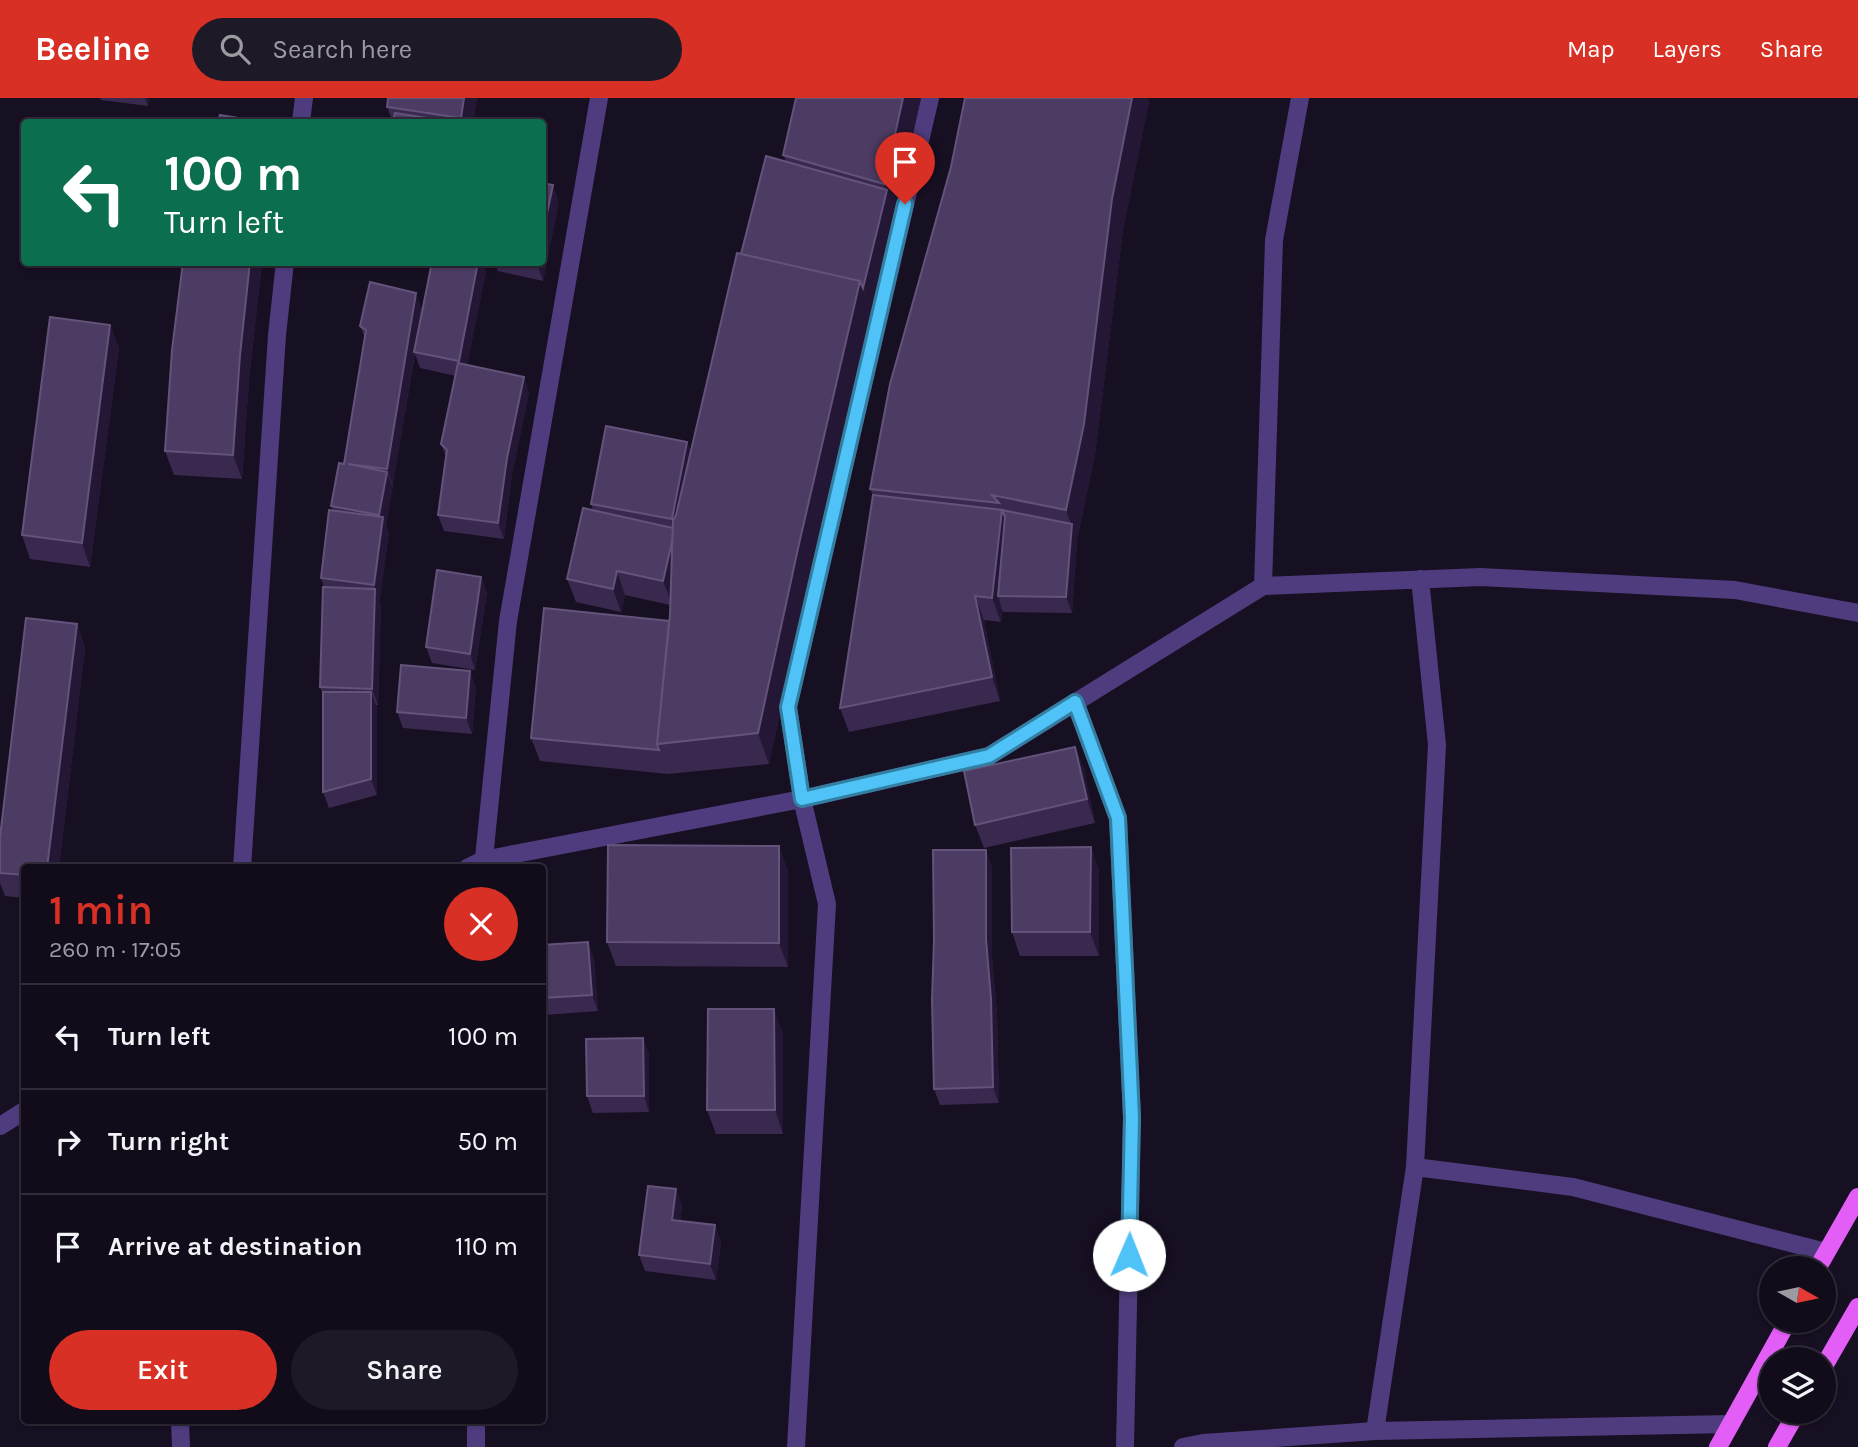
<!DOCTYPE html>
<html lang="en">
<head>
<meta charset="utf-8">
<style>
  :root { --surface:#110b1a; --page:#1e1927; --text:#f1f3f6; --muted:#9c9ba2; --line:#302b39; --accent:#d93025 }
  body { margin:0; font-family:Karla,sans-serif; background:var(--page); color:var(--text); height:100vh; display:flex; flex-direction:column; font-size:26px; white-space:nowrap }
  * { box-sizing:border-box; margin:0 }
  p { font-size:23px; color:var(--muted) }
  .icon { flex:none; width:38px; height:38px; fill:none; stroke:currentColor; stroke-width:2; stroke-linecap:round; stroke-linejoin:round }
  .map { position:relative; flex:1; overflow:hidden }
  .drawer { position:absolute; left:21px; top:766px; width:525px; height:560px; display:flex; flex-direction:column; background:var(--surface); border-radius:7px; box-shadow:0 2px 5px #0004,0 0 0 2px var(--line) }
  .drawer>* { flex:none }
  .hud { position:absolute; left:21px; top:21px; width:525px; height:147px; border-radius:7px; box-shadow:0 2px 5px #0004,0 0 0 2px var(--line); background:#0b6e4f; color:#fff; overflow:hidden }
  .needle { width:46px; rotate:99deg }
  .buttons { position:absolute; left:1759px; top:1158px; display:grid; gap:14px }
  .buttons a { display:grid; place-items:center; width:77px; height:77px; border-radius:50%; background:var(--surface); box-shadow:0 2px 5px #0004,0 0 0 2px var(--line); font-size:35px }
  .pin { position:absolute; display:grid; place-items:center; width:60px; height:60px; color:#fff; margin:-72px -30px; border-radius:50% 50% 50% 0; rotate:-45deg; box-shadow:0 0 7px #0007 }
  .pin .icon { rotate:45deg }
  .me { position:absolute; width:77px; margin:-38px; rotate:1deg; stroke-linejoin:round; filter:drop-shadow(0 0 5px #0008) }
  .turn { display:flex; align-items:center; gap:24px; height:147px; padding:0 28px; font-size:32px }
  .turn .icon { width:91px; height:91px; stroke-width:2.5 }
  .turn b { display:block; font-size:49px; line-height:60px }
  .round { display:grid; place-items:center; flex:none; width:74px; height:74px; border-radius:37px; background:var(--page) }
  .overview { display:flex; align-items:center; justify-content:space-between; height:119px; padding:0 28px }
  h1 { font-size:42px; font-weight:600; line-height:52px; color:var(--accent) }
  .primary-button { display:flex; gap:14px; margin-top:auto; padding:14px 28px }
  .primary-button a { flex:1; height:80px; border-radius:42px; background:var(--accent); color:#fff; font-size:28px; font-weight:600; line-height:80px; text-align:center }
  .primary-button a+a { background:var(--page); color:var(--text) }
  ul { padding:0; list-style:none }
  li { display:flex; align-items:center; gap:21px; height:105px; padding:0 28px; border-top:2px solid var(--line) }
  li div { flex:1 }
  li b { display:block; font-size:26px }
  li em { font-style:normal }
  header { display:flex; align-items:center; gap:42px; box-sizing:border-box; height:98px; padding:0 35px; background:var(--accent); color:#fff }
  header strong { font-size:33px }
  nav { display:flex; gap:38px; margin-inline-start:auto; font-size:24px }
  .search { width:490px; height:63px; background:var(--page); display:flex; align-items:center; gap:18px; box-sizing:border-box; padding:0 24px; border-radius:38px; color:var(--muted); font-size:26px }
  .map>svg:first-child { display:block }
</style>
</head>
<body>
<header>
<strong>Beeline</strong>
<div class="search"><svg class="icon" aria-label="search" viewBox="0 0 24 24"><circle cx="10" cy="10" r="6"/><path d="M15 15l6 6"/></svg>Search here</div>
<nav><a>Map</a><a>Layers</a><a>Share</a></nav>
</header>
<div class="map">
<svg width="1858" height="1349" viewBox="0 0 1858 1349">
  <rect width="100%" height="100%" fill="#170f22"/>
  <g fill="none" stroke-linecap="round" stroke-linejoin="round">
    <path stroke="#4f3c7e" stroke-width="18" d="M301,24L304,0
      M1263,488L1274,142L1300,0
      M1075,604L1118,720L1132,1019L1125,1349
      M242,770L277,237L285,164
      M467,770L483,762L802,701L989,658L1263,488L1480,479L1735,492L1858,515
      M483,770L508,523L599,0
      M0,1028L24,1013
      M1415,1069L1573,1089L1826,1154
      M180,1323L181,1349
      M476,1323V1349
      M1375,1333L1415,1069L1437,647L1420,481
      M796,1349L827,806L802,701L788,609L930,0
      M1183,1349L1203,1345L1375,1333L1731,1326"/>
    <path stroke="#e35ef7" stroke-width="18" d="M1817,1171L1858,1099
      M1824,1268L1858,1209
      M1718,1349L1788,1223
      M1777,1349L1797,1314"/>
  </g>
  <path fill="#3a294f" d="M100,0H149L148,8L101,2Z
    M477,0L473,24H393L387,9Z
    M921,0L895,116L810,476L769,666L668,676L540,663L531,640L669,523L670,507L625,497L621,514L576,504L567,481L593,412L591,406L687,344L691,354L741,155L786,63L783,57Z
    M1149,3L1123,132L1095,357L1077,442L1072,515L1003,514L1002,511L1001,524L984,522L1000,603L849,634L840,610L873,397L870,391Z
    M559,103L543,183L498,173L494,164H542Z
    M183,164H262L249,281L242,381L174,377L165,353Z
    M486,173L467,267L524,279L529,295L512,376L504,441L444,433L438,417L446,359L441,346L456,278L420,270L415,256L386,427L389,435L379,503L381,507L378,607H376L377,610V697L329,710L323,694V597L320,589L324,489L321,480L333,413L331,408L344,366L365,240L360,228L422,211L419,230Z
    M110,227L119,250L90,469L30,461L22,437Z
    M481,479L487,495L475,572L432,565L426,549Z
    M77,526L85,550L59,770H24V800L5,798L0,785V739Z
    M476,589L472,636L403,630L397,614Z
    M1075,649L1084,672L1095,725L984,750L975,727Z
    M1091,749L1099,773V858H1020L1012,834Z
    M992,768V858L997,917L999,1005L940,1007L934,991Z
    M788,772V869L616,868L607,844Z
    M542,847L594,860L598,913L545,917L542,910Z
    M783,935V1036H716L707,1012Z
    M643,940L649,956V1014L593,1015L587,998Z
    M676,1091L682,1108L680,1123L715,1127L721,1144L716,1182L645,1173L639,1157Z"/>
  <path fill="#241735" d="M145,0H149L148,8Z
    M464,0H477L473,24H463L461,20Z
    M903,0H921L895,116L871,214L863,190L887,92L884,86Z
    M1132,0H1148L1149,3L1123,132L1095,357L1077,442L1066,412L1112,101Z
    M553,87L559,103L543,183L537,166L538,164H542V139Z
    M250,164H262L249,281L242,381L233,357L240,257Z
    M478,164H482L486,173L465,279L459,263Z
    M860,183L871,214L810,476L769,666L758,635L799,446Z
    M416,195L422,211L393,388L387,371Z
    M110,227L119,250L90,469L82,445Z
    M524,279L529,295L512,376L504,441L498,425L507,360Z
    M687,344L696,368L681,445L672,421Z
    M387,374L393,390L386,427L389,435L380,503L374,487L382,427L379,417Z
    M1002,412L1010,435L998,498L1002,511L1001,524L992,500Z
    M1072,426L1077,442L1072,515L1066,499Z
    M675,430L672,507L663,483Z
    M617,473L625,497L621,514L613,491Z
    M481,479L487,495L475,572L470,556Z
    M375,491L381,507L378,607L372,591Z
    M975,498L984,522L1000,603L992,579Z
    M77,526L85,550L59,770H47Z
    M470,573L476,589L472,636L466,620Z
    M371,594L377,610V697L371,681Z
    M1075,649L1084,672L1095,725L1087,701Z
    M779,748L788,772V869L779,845Z
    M1091,749L1099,773V858L1090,834Z
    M986,752L992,768V858L997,917L999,1005L993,989L986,841Z
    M588,844L594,860L598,913L592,897Z
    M774,911L783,935V1036L775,1012Z
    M643,940L649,956V1014L644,998Z
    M676,1091L682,1108L678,1138L672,1122Z
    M715,1127L721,1144L716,1182L710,1166Z"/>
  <path fill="#4c3b62" stroke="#63537a" stroke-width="2" d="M388,0H464L461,20L387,9Z
    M796,0H903L884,86L783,57Z
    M965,0H1132L1112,101L1084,326L1066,412L992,397L999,405L870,391L890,286L951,69Z
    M395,15L453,24H393Z
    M220,17L264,24H218Z
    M766,58L887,92L863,190L860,183L741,156Z
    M542,85L553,87L542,139Z
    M737,155L860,183L799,446L758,635L657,646L670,517L673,423L676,417Z
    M183,164H250L240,257L233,357L165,353L172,252Z
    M432,164H478L459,263L414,254Z
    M370,184L416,195L387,371L348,366L387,374L379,417L331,408L339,365L344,366L366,232L360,228Z
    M50,219L110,227L82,445L22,437Z
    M458,265L524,279L507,360L498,425L438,417L447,352L441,346Z
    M606,328L687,344L672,421L591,406Z
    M873,397L1002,412L992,500L975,498L992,579L840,610Z
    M583,410L673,430L672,444L663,483L617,473L613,491L567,481Z
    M329,412L383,419L374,487L321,480Z
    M1002,412L1072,426L1066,499L998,498L1005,419Z
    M437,472L481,479L470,556L426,549Z
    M323,489L375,491L372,591L320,589Z
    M544,510L669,523L657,646L659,652L531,640Z
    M26,520L77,526L47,770H24V777L0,775V739Z
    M401,567L470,573L466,620L397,614Z
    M323,594H371V681L323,694Z
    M1075,649L1087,701L975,727L964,673Z
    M608,747L779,748V845L607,844Z
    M1091,749L1090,834H1012L1011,750Z
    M933,752H986V841L991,901L993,989L934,991L932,902L934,842Z
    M588,844L592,897L542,900V847Z
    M708,911H774L775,1012H707Z
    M643,940L644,998H587L586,941Z
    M648,1088L676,1091L672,1122L715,1127L710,1166L639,1157Z"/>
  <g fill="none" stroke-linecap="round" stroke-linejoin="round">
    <defs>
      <path id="route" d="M905,106L788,609L802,701L989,658L1075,604L1118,720L1132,1019L1129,1157"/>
    </defs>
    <use href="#route" stroke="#337fa1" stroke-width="18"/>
    <use href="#route" stroke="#4fc3f7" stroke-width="12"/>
  </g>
</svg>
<div class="buttons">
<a><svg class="needle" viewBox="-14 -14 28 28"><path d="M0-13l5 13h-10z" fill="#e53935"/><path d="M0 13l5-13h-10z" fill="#9c9ba2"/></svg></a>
<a><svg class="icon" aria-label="layers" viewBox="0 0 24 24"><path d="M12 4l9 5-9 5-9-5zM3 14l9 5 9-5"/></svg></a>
</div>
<div class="pin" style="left:905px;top:106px;background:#d93025"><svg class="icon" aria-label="arrive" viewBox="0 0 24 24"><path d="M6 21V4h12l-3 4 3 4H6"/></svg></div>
<svg class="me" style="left:1129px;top:1157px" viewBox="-20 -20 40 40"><circle r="19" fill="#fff"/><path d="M0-13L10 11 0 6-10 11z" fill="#4fc3f7"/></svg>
<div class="hud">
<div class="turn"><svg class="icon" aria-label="left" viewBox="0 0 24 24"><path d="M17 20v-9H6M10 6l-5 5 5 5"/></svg><div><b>100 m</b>Turn left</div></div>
</div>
<section class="drawer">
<div class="overview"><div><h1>1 min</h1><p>260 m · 17:05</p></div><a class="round" style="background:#d93025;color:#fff"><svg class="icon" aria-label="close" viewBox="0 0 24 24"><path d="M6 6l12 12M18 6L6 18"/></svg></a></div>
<ul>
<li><svg class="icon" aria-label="left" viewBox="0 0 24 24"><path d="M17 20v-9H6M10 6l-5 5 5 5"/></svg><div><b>Turn left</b></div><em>100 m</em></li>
<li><svg class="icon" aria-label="right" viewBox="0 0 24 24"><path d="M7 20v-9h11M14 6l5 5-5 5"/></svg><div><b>Turn right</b></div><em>50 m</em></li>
<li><svg class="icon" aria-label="arrive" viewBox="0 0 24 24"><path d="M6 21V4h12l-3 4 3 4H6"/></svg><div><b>Arrive at destination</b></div><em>110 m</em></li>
</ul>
<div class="primary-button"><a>Exit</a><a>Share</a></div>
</section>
</div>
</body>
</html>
